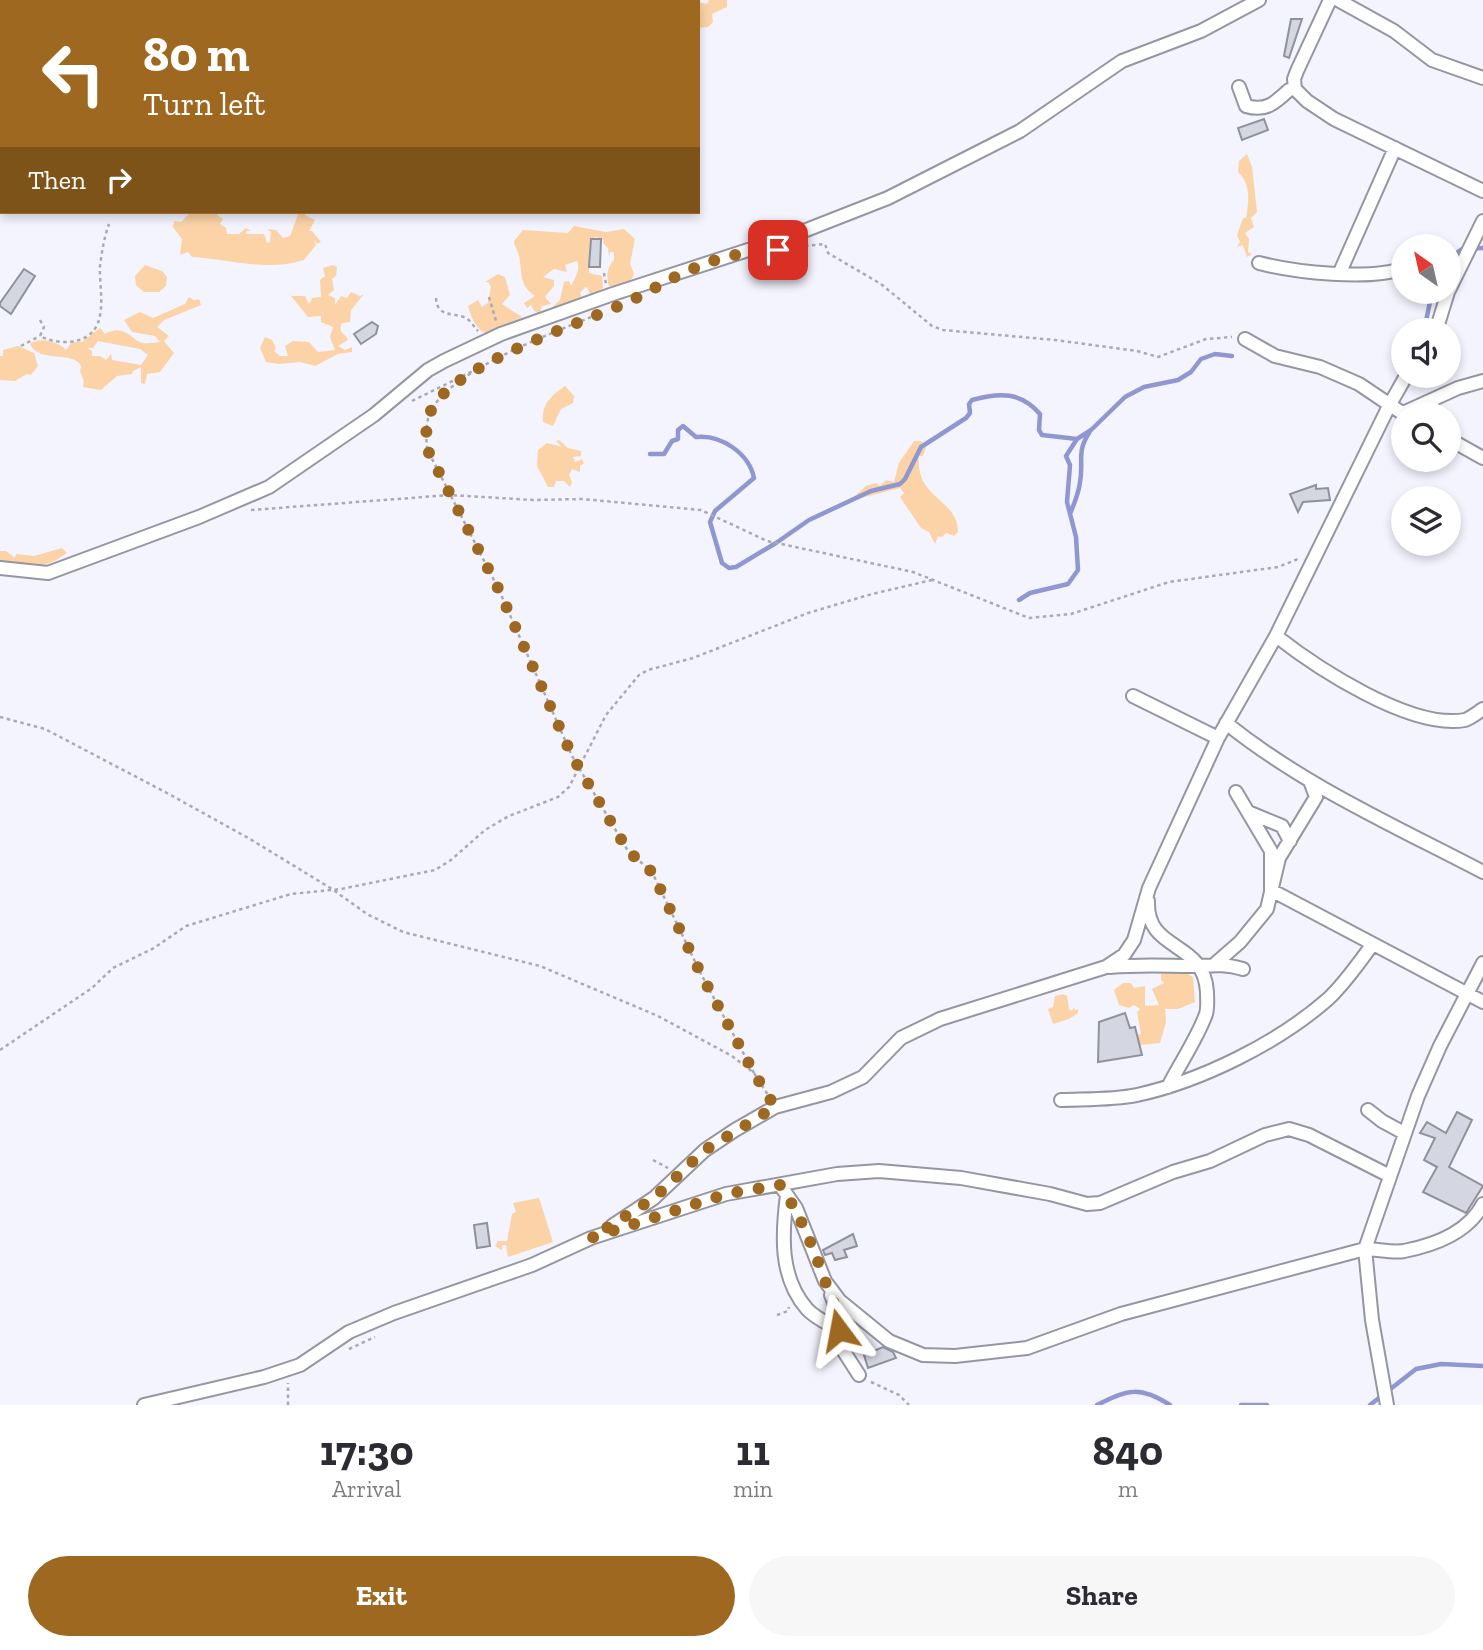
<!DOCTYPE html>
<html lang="en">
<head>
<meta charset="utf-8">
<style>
  :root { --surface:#fff; --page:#f7f7f7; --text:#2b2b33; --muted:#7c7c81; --accent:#9e6821 }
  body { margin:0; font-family:"Zilla Slab",serif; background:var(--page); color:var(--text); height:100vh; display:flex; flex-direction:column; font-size:26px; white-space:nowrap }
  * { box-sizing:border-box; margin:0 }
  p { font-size:23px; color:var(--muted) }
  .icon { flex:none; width:38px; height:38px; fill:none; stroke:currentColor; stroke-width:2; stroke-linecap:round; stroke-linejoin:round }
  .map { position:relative; height:1405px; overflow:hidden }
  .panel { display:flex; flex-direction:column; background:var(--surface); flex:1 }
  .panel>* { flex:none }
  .guide { position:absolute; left:0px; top:0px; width:700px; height:214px; box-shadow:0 4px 10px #0003; background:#9e6821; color:#fff; overflow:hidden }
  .needle { width:46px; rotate:326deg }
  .fabs { position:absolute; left:1391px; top:234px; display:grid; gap:14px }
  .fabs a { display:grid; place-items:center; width:70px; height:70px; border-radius:50%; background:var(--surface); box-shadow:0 4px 10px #0003; font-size:35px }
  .pin { position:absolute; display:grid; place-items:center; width:60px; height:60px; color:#fff; margin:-30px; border-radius:14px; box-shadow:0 4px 10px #0006 }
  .me { position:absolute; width:77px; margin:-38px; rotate:347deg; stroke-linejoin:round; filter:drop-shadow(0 0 5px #0008) }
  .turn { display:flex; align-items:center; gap:24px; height:147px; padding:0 28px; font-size:32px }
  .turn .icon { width:91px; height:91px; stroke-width:2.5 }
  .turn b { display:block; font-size:49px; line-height:60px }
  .then { display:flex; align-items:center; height:66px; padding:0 28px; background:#0003; gap:14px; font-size:26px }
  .eta { display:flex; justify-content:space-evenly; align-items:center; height:119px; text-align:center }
  .eta b { font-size:42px; font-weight:800; line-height:49px }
  .button { display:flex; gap:14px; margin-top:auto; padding:14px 28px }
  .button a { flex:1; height:80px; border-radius:42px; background:var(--accent); color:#fff; font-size:28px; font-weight:800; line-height:80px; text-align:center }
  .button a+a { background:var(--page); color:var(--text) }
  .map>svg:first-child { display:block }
</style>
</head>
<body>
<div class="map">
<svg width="1483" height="1405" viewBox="0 0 1483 1405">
  <rect width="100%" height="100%" fill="#f3f4fe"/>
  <path fill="#fbd3a7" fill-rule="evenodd" d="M709,0H727V7L712,14L713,22L708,27L698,28V2L707,4Z
    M1247,154L1252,167L1257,212L1251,218L1254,227L1245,233L1249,239L1248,252L1252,254L1247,257L1243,245L1237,247L1240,242L1237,235L1243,218H1246C1249,201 1251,184 1238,172L1239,161Z
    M191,212H220L217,215L223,219L220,224L226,228L227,234H239L246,228L251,231H246V234H264L267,243L270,242L271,232L267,229L276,230L283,238L290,236L299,212H306L305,215L315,220L309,231H312L321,242L317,244L314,240L316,245L304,260C267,272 229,259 192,257L188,252L180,255L182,239L173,227L174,221L181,222Z
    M574,226L606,232L624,229L635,239L630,264L634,274C630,286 620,286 609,286C606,277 607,267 614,260V252H610L609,257L608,248L603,243L604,240L596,237L590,239L589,273L602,276L603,288L593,295L589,293L588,288L585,287L580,293L582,298L547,312L560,300L564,282L569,281L571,286C575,278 581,269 577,261L565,265L567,272L554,269L543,277L554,280V286L545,297L551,304L542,306L540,313L534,311L531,305L527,308L524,303L535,296C518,284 523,274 519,256C518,250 514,247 514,241L523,230L568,233Z
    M145,265L162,271L167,277L166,286L159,292H144L136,285L135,276Z
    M333,265L337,267L336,276L332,279L334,290L328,295L335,298V305L341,296L347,298L351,292L360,296L364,294L351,310L350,322L342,323C337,334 345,332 348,340L338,346L345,350L352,347V352L338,354L315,366L300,362L279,364L266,362L260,348L265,337L272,340L276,348L274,351L280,356H288L285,346L293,341L309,342L318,352L335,350L330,337L333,327L321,322V316L308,317L291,296H305L309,304L312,298L321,297L320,280L325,276L323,268Z
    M498,274L505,277L510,295L502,304L522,317L487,334C475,329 471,316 468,306L478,300L482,307L488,303L491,287L488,282H485Z
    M189,297L194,300L199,299L201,305L164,320L157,327L169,336L164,341L174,353L160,372L147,374L145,384L141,383V367L133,371L132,374L117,376L101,390L83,387C85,379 82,378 80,371C80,369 82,368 81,366C74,350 39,364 30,344C39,336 59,342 66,350L72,342H82L100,328L105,334C125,322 133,342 143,343C148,344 157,342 160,342L155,336L132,332L124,320L140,312L153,318L185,304ZM98,341L140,349L148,355L141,365L112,360L111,354L106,360L100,356H92V351L87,348H93Z
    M18,346L34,353L38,366L31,375L27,374L15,381L0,380V356H3V350Z
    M565,386L574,396L573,403L561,409L553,426L543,422C541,406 550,396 565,386Z
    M559,440L568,448L581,451V456L573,457L575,462L582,459L584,463L580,466V472L572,469L569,475L572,482L570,487L564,481H556L554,487H548L537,466L538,450L547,443L562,447L556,441Z
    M914,441H921L926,447L923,456H919C915,500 958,498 958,532L954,536L946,533L942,537L938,536L935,544L929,532L921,528L900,497L904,493L900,488L849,501L866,486L876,483L880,486L886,480L894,482L899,463Z
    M62,548L67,553C62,556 57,560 52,562C34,570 17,561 0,562V551H6L15,558L16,554L34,556Z
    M1166,972L1188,974L1193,977L1195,1002L1178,1009H1165L1166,1022L1160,1043L1140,1045L1137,1035L1141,1034L1137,1012L1140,1009L1134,1005L1129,1008L1119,1005L1114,990L1123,983H1131L1134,988L1145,986V1006L1159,1005L1152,989L1164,983L1161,980V974Z
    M1063,994L1067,996L1069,1009L1072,1011L1074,1007L1075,1010L1078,1009V1013L1069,1019L1053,1024L1048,1009L1053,1007L1055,996Z
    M539,1198L553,1242L508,1257L506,1245H502V1250L495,1246L498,1241H507L512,1214L516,1212L513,1203Z"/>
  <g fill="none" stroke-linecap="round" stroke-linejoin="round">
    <path stroke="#9097d0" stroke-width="4.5" d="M1449,258L1462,249L1483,248
      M1424,331L1432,292
      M1402,367L1404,365
      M650,454H664L672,441L678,439V430L683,426L696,437C720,434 749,453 754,478L715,511L710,522L722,563L729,568L736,567L776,543L809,520L871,491L900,484L905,479L921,447L966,418L970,413L969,404L972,400C1000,392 1021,392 1040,414L1039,430L1042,435L1077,439
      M1070,514C1074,504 1079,493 1080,482C1084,461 1076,453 1089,433
      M1019,600L1030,593L1068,584L1078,570L1076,537L1067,502L1070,465L1066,456L1077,439L1091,430L1125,397L1144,387L1178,380L1191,372L1201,359L1215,354L1232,356
      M1097,1405C1128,1389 1140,1386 1170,1405
      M1241,1405H1267
      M1370,1405L1416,1369L1441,1364L1483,1366"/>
    <path stroke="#9097d0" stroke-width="24" d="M533,2L535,0
      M0,11H2"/>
  </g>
  <path fill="#d4d6e2" stroke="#8f919c" stroke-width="2" d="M1291,19H1302L1289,58L1284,56Z
    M1264,119L1268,130L1242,140L1238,128Z
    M591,239H601L600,267H589Z
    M24,269L35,276L11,314L0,306V303Z
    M372,322L378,326L376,334L361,344L354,334Z
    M1316,485V489L1328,488L1330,500L1303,502L1298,512L1290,494Z
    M1125,1013L1130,1028L1135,1027L1142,1055L1098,1062L1099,1022Z
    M1457,1112L1472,1120L1449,1167L1483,1186L1466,1213L1423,1192L1437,1167L1424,1160L1435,1138L1420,1133L1427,1122L1446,1133Z
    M487,1223L490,1246L477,1248L474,1225Z
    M853,1234L857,1246L844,1250L847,1257L835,1260L832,1253L825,1255L823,1250Z
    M883,1347L893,1352L896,1358L868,1368L864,1355Z"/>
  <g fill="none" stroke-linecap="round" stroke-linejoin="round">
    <defs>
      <path id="minor" d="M1330,0L1297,71L1294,79L1295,89L1307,101L1334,119L1483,191
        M1338,0L1394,31L1432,60L1483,78
        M1239,87L1246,106C1266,112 1275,103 1289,90
        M1259,263C1294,272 1370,281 1404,268
        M1340,272L1395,148
        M1449,290L1483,221
        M1436,331L1448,292
        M1245,339L1275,356L1320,367L1359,384L1405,415
        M1403,413L1458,388L1483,381
        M1449,439L1483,458
        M0,568L48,573L199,517L269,487L374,415L428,370L444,361L501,334L613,294L791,236L888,198L1020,131L1122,61L1201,31L1259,0
        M1276,636C1317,668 1411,730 1465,720C1471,718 1477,713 1483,709
        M1133,696L1218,738
        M1226,723C1303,785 1395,826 1483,872
        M1236,792L1271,851V890L1483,1002
        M1248,812L1282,826L1290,841
        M1148,901C1146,953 1204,939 1207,992C1207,999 1208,1008 1206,1014C1197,1039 1180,1063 1168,1087
        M1216,963L1240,942L1267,909L1279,858L1316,797L1310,781
        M1110,967C1140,964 1169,966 1199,966C1217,965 1224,964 1243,969
        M1061,1100C1086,1099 1113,1100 1137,1095C1201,1081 1278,1043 1328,999C1345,983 1358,964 1372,945
        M1368,1110L1382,1121L1404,1133
        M780,1185L796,1208L825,1281L840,1301L889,1341L923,1355L955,1356L1027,1348L1121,1314L1365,1249C1377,1249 1392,1253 1404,1251C1435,1245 1468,1233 1483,1204
        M787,1195C782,1234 779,1277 807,1309C815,1318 829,1324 839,1330
        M612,1226L654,1198L705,1150L735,1130L775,1107L831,1092L863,1077L901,1038L940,1019L1106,967L1124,955L1134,940L1149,888L1218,738L1276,636L1389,406L1406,376
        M831,1295L839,1315L841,1347L859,1375
        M144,1405L264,1377L300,1365L349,1332L394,1313L532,1265L591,1238L726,1194L837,1174L879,1171L961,1178L1050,1194L1087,1204L1100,1203L1173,1172L1210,1161L1265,1135L1289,1129L1309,1135L1388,1175
        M1387,1405L1372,1320L1365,1249L1418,1096L1440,1046L1483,963"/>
    </defs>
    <use href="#minor" stroke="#9496a1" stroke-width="16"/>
    <path stroke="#a9aab2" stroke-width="2.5" stroke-dasharray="3.5 3.5" stroke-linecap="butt" d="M805,246L825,244L828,253L881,284L932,326L943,330L1055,340L1137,351L1158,357L1206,339L1232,337
      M604,273L606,284
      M489,297L497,324
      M436,298C437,318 453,312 466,318C471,321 474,327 478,331
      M591,317C548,335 458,368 433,407C425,419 426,435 427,449L499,590L572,756L628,851L652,872L701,974L754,1073
      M40,320L44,327L40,336C57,345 87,346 97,325C105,308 99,283 100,266C102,251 104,238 109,224
      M21,346L40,336
      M412,401L475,370
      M251,510L450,495L533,500L582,499L701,510L767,541L913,572L1029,618L1071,614L1169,582L1278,567L1298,559
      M0,717L45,729L167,793L250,839L332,889L367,914L403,932L540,966L658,1016L732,1056L754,1073L768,1095
      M0,1050L92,988L113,968L154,948L186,926L291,894L341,889L435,870L451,860L485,830L509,816L558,797L569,787L606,715L639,675L648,670L693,658L808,613L872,594L932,580
      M653,1160L668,1168
      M777,1315L788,1311L789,1307
      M349,1349L375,1337
      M871,1382L899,1395L909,1405
      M288,1405V1383"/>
    <use href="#minor" stroke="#fff" stroke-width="12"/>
  </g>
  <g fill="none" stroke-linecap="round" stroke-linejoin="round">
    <path stroke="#9e6821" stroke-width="12" stroke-dasharray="0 21.6" d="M778,250C763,253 748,252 735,255C722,257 707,263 695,268C672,277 651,291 628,302C579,324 459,363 433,407C425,420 426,435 427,449L499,590L572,756L628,851L652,872L701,974L754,1073L775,1107L705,1150L654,1198L591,1238L726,1194L780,1185C800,1214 812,1245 824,1278C830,1296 839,1310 839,1330"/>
  </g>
</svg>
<div class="fabs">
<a><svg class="needle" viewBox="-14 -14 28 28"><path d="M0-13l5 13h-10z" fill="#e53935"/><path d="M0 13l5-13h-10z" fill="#7c7c81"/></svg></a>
<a><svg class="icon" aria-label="sound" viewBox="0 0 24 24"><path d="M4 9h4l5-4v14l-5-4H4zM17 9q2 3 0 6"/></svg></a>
<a><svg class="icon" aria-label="search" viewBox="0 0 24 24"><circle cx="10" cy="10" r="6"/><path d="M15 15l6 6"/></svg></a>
<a><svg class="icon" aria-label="layers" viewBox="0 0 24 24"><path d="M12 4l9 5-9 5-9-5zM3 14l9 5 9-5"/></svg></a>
</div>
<div class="pin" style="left:778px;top:250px;background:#d93025"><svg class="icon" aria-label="arrive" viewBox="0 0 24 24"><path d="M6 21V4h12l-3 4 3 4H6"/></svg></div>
<svg class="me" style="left:839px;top:1330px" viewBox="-20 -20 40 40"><path d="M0-17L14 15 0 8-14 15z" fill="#9e6821" stroke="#fff" stroke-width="4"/></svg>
<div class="guide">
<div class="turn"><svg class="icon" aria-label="left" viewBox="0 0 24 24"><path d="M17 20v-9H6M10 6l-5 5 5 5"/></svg><div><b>80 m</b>Turn left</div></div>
<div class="then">Then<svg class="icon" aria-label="right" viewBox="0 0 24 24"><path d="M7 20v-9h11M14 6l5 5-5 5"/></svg></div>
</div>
</div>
<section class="panel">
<div class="eta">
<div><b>17:30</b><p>Arrival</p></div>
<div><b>11</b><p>min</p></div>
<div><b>840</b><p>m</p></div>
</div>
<div class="button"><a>Exit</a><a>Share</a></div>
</section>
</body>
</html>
